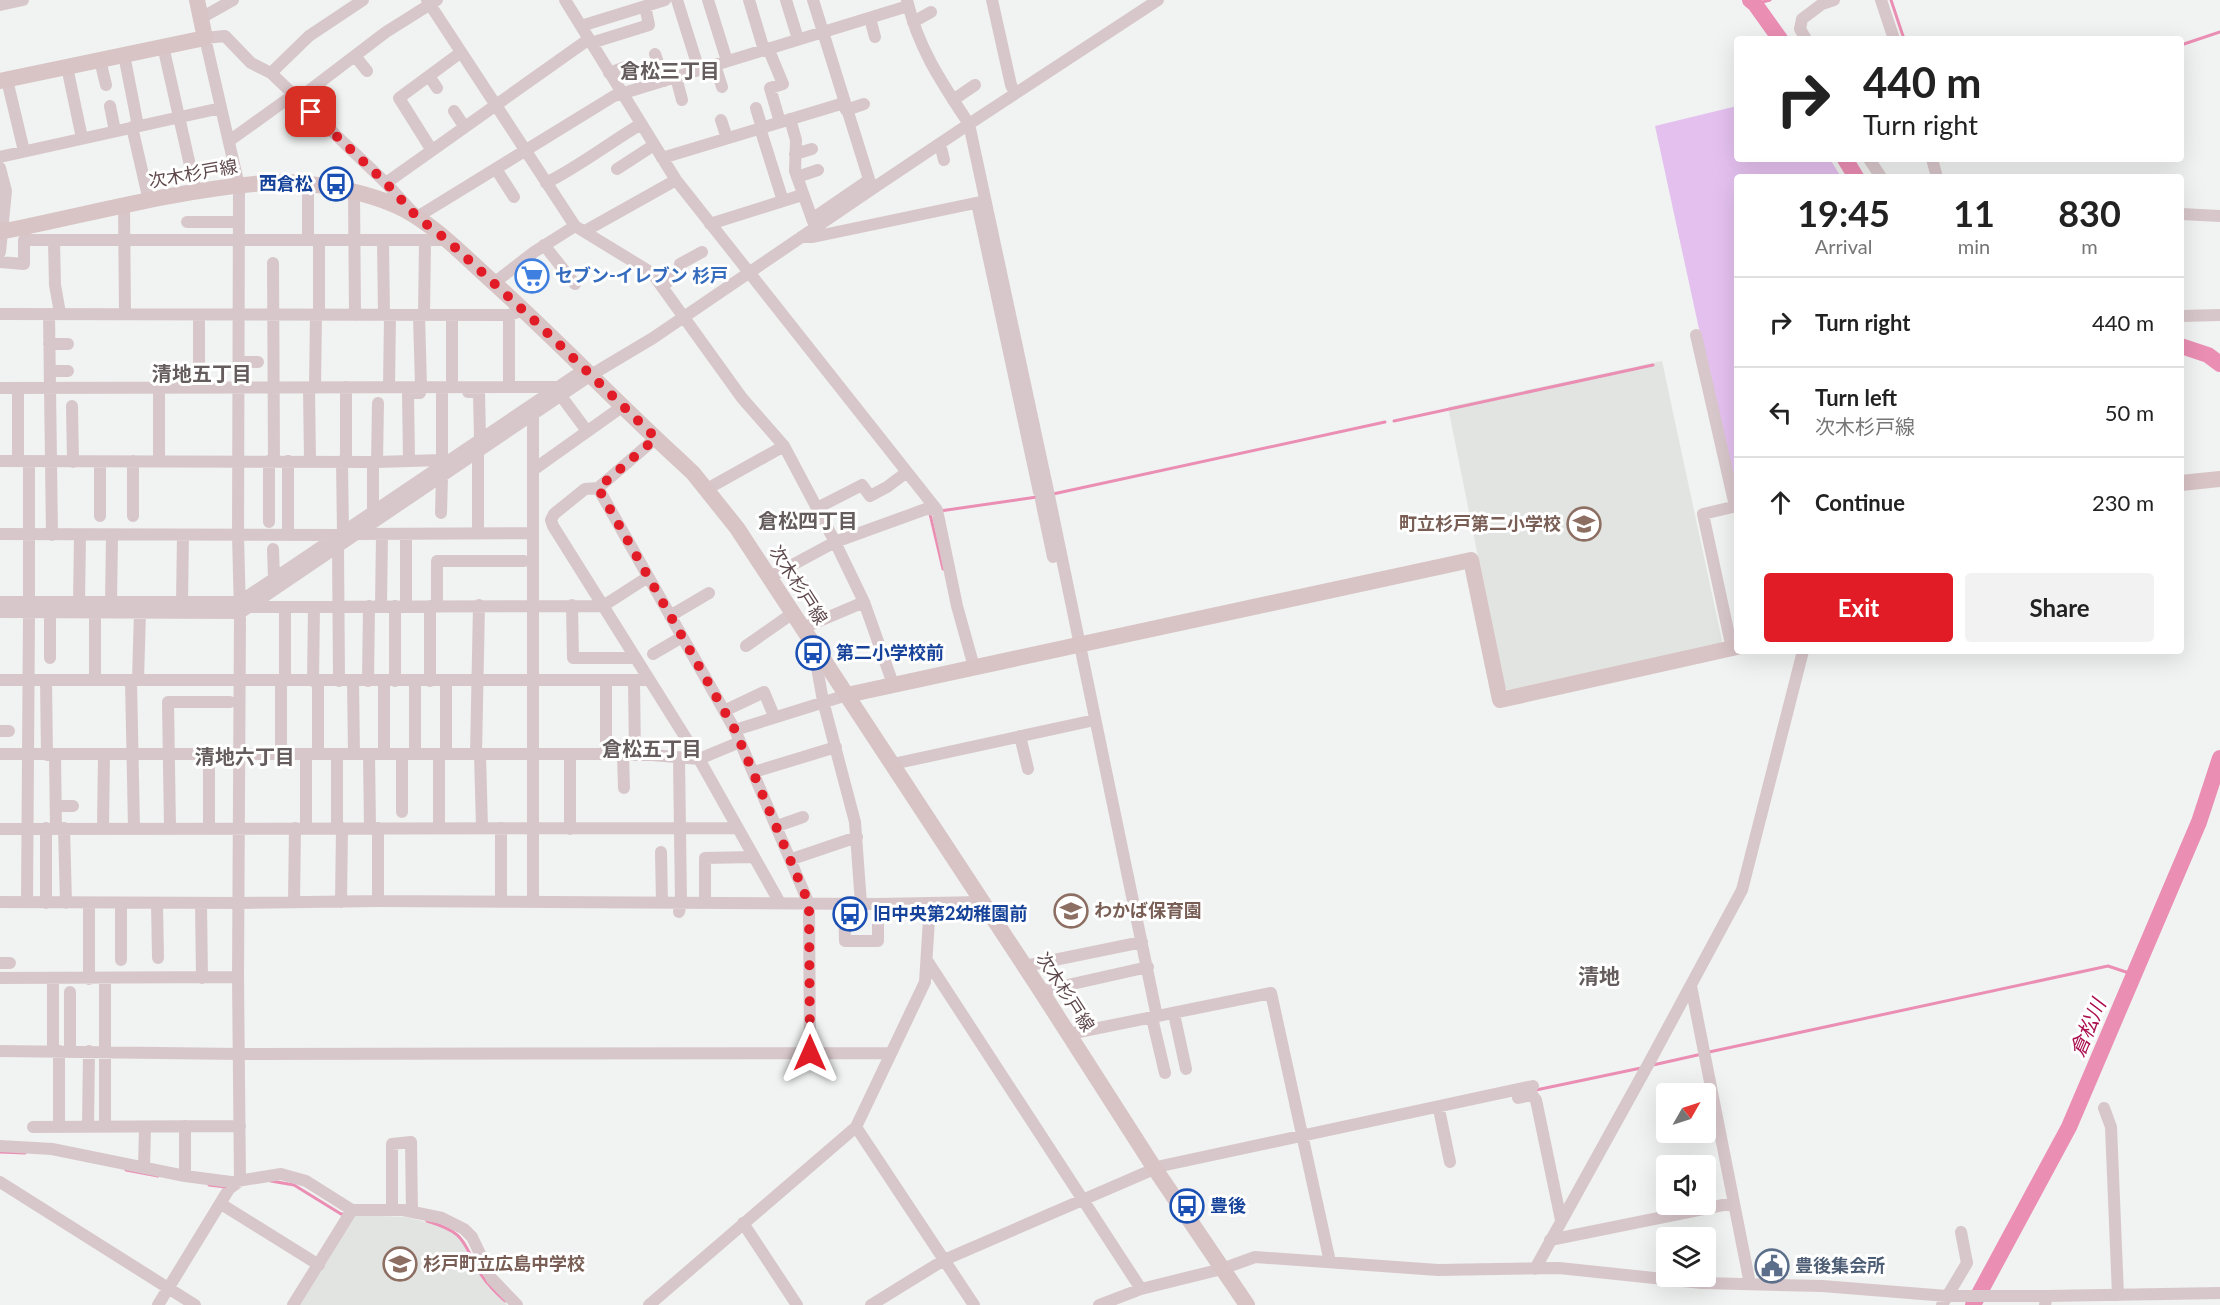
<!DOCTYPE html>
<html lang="en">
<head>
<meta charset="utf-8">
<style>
  :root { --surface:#fff; --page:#f2f2f2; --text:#222; --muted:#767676; --line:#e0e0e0; --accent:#e11c26 }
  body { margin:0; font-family:Lato,"Noto Sans JP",sans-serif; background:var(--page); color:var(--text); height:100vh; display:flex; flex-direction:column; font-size:22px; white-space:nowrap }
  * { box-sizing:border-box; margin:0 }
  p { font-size:20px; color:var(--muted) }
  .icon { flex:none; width:33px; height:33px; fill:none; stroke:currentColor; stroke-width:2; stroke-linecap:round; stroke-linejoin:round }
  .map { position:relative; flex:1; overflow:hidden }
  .side { position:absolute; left:1734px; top:174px; width:450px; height:480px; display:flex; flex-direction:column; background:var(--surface); border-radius:6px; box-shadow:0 6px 24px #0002 }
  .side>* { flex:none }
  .top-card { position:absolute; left:1734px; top:36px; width:450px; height:126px; border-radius:6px; box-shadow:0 6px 24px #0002; background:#fff; color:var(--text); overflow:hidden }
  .needle { width:39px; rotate:51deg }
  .buttons { position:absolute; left:1656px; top:1083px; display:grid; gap:12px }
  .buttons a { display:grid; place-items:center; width:60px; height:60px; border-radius:6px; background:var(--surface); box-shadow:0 6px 24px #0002; font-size:30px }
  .pin { position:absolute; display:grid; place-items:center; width:51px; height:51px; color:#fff; margin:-26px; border-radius:12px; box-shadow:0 3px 9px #0006 }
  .me { position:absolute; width:66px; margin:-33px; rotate:0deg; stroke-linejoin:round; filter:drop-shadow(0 0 4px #0008) }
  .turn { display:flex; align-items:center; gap:21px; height:126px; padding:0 30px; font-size:27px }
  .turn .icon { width:78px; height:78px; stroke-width:2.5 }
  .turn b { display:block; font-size:42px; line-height:51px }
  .eta { display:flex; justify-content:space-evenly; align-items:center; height:102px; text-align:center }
  .eta b { font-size:36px; font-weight:700; line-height:42px }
  .primary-button { display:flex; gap:12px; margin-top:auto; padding:12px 30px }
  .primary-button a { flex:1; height:69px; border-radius:6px; background:var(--accent); color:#fff; font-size:24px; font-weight:700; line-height:69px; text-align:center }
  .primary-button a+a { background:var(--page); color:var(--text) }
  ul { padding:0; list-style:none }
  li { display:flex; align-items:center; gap:18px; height:90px; padding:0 30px; border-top:2px solid var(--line) }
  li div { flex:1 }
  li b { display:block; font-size:22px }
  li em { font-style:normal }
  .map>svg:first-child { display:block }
</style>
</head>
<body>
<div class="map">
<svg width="2220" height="1305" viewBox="0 0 2220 1305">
  <rect width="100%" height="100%" fill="#f0f3f1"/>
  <path fill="#e2e4e1" d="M1662,361L1722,641L1720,644L1508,690L1504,687L1448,407Z
    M356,1215L406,1217L441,1226L456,1235L466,1246L478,1272L488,1287L507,1305H298Z"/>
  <path fill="#e4c0ef" d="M1737,106V159H1830L1841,177H1737V495H1735L1655,126Z"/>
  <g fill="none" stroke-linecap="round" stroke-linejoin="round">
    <path stroke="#eb8eb4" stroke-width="3" d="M1891,0L1904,39
      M1755,4L1770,0
      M2181,45L2220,32
      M1394,421L1653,365
      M1053,494L1385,422
      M940,511L1037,497
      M930,514L943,569
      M1709,1052L2108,966L2135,975
      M1653,1065L1702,1054
      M1536,1090L1641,1068
      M0,1152L25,1153
      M126,1170L158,1176
      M271,1181L294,1185L341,1214H346
      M209,1185L226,1187
      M427,1221C470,1234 461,1243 482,1276C488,1285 496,1293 505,1301"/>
    <path stroke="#eb8eb4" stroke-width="16" d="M1750,0L1755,4L1780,39
      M1845,159L1856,177
      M2181,346L2208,355L2220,364
      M1973,1305L2069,1127L2199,822L2220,758"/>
    <path stroke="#d8c7ca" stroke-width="12" d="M427,0L575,226L652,273L742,398L784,446L835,542L864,602L893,684
      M565,0L676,180L937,510L957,606L974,667
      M677,0L699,70
      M708,0L727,61
      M749,0L764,50
      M786,0L798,39
      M907,0C918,48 942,83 969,124L1158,0
      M992,0L1011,85L1015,93
      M1881,0L1894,39
      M0,5L23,0
      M201,18L233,0
      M870,18L875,37
      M913,22L931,12
      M581,26L665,0
      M1806,39L1800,29L1802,19L1822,4L1834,0
      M591,43L649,25L645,6
      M163,46L196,192
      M768,48L783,84L770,88L780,122
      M655,54L664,81
      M124,55L138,126
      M355,56L367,71
      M100,60L106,85
      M715,65L722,87
      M67,67L82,138
      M271,73L309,36L363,0
      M609,73L625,67
      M429,76L437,88
      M676,77L682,100
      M7,80L24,151
      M298,99L386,32L437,0
      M953,100L975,85
      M110,106L115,131
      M756,108L762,128
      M846,110L864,104
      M454,111L464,126
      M790,119L796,140L795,171L815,227
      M721,120L727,138
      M132,127L149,201
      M760,128L783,201
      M229,141L293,95
      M940,144L944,160
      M431,149L399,98L460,53
      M795,154L812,149
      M0,157L221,108
      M662,158L844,103
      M1869,159L1881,177
      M1932,159L1937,177
      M0,168L6,191L0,252
      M496,169L514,197
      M617,169L654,145
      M797,177L818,170
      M386,183L589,39
      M546,183C580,166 609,143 641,124
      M872,189L969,124L1048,491L1157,1017
      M354,192L355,315
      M977,203L1039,492
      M124,206L125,314
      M2181,214L2220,216
      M812,219L869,180
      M187,222H239
      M710,224L802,195
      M585,231L676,180
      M801,237H813L985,201
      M308,240V185
      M383,240L384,315
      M54,241L55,285L60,313
      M544,245L575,284
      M0,262L24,264V240H447
      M273,263L274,461
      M494,283L534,252L575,226
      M663,286L681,271L680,264L702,252
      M0,314L509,315L524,310
      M49,314L52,535
      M319,315V240
      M419,315L421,387
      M424,315L425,240
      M452,315V387
      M509,315V387
      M2181,316L2220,315
      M1696,335L1735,506
      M49,344H68
      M239,362H258
      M50,371H68
      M199,387V315
      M346,387V461
      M389,387L390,315
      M0,388L557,387
      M159,388V461
      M309,388L310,461
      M315,388L316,315
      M468,392H479L480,439
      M561,396L587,431
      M72,406L73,462
      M533,416V902
      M656,438L598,488L735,730L809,904L810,1053
      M478,452V533
      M442,460V393
      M0,461L377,462L442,460L444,464
      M18,461V388
      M133,461V516
      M288,461V535
      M342,461L343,533
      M409,461L408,393H420
      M100,462V516
      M377,462L378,403
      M533,470L623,406
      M598,488L585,489L554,514L551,520L553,526L699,759L780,903
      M707,489L784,446
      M1041,500L1053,557
      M817,508L862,485L870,496L887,487L907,472
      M373,511V462
      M441,513L442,477
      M269,522V461
      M0,534L339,535
      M356,534L533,533
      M338,547L339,681
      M273,549L274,579
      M770,577L835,542L926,509L937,510
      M0,602H239L585,369
      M29,602V461
      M182,602L183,536
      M79,603L80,535
      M111,603L112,536
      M572,605L573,658H635
      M381,606L382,534
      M406,606V534
      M437,606V561H524
      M249,607L603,606L648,577
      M0,612L240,613L238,535L239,186L205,38L225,36L251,63L271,73L386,183L417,217L614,96L908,6
      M670,616L709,593
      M803,628L864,602
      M746,646L793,613
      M1732,649L1703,514L1737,506
      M814,651L823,701L855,822L861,904
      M653,654L682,637
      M50,658V612
      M0,680H648
      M46,680L47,755
      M95,680V612
      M131,680L134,828
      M138,680L140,612
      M281,681V754
      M285,681V607
      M313,681L314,607
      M353,681L354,754
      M368,681L369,606
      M384,681V754
      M395,681V606
      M430,681V606
      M446,681V754
      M634,681L635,755
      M724,711L764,692L774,716
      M735,730L847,695
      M0,731H9
      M1020,736L1028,769
      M0,754H623L652,755L699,759L740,742
      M306,754V828
      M318,754V681
      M337,754V828
      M369,754L370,828
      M415,754V681
      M439,754V828
      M476,754L479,605
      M480,754L482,828
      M606,754V681
      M623,754L624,788
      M55,755L56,828
      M679,758L681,903L679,912
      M893,764L1095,720
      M754,772L836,747
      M56,806H73
      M402,812V754
      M777,826L803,817
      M209,827V755
      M64,828L66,903
      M103,828L104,755
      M170,828L168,702H230
      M501,828V902
      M0,829L736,828
      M570,829V754
      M661,852L662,903
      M792,859L857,837
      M378,901V828
      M0,902L239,903L378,901L878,904L982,902
      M27,902L29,612
      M294,902L295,828
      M341,902L342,828
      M46,903V828
      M89,903V979
      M157,903L158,958
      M201,903L202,978
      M705,903V858L753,857
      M844,904L845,941H878V904
      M121,960V903
      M928,962L1141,1289
      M0,963H10
      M1025,966L1142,942
      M0,978L238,977
      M53,978V1051
      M1691,986L1750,1284
      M1041,991L1148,967
      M70,992V1051
      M1174,1014L1186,1069
      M1152,1018L1165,1073
      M1069,1034L1271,993L1330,1262
      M0,1051L239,1054L891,1053
      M1518,1098L1532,1095L1536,1100L1561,1220
      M2104,1108L2111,1127L2118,1295
      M1440,1114L1450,1162
      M105,1120V979
      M185,1126V1176
      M33,1127L240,1126
      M59,1127V1051
      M88,1127L89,1051
      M856,1127L974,1305
      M0,1146L52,1149L185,1176L231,1182L281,1174L306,1181L352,1210H403L442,1218L464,1229L472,1237L492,1279L517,1305
      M144,1168L145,1127
      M0,1182L195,1305
      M221,1204L319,1265
      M392,1210V1144L411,1142L412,1212
      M743,1223L797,1305
      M1550,1240L1733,1203
      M1535,1269L1650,1061L1742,890L1803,651
      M2047,1296L2220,1293
      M158,1305L229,1189L240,1181L238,977L240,613L591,375L653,338L872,189L813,0
      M293,1305L352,1210
      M649,1305L856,1127L925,982L930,904
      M871,1305L944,1260L1161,1166L1533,1086
      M1099,1305L1141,1289L1222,1269L1255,1257L1438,1270L1559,1268L1702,1283L1822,1286L1947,1296H2047L2045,1305
      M1942,1305L1967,1263L1961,1232"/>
    <path stroke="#d8c3c5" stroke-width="16" d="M0,81L205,38L197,0
      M0,232C87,215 175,190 264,183C304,179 369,191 405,210C438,228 465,257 493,282C556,339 614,400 677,458L693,473L737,528L1041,991L1155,1169L1247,1305
      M2181,483L2220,479
      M847,695L1471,560L1500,700L1737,647"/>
  </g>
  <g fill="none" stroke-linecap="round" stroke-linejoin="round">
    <path stroke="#e11c26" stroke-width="10" stroke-dasharray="0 18" d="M311,112L386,183L417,217L447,240L537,323L656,438L598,488L735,730L809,904L810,1053"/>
  </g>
  <defs>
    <symbol id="bus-ring" viewBox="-11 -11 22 22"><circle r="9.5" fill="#fff" stroke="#1a4fb4" stroke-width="1.5"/><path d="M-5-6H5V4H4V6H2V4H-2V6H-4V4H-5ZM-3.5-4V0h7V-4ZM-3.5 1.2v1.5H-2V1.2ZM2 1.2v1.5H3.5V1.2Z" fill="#1a4fb4"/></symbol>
    <symbol id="supermarket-ring" viewBox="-11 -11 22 22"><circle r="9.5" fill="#fff" stroke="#3f7fe0" stroke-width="1.5"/><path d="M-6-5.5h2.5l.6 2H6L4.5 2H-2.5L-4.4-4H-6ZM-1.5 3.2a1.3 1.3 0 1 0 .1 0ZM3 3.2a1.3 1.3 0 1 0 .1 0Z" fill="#3f7fe0"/></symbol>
    <symbol id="school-ring" viewBox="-11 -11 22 22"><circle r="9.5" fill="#fff" stroke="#8d6e63" stroke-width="1.5"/><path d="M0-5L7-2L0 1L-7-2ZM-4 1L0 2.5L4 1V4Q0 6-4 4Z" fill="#8d6e63"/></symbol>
    <symbol id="civic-ring" viewBox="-11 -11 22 22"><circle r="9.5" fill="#fff" stroke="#5c6f8a" stroke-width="1.5"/><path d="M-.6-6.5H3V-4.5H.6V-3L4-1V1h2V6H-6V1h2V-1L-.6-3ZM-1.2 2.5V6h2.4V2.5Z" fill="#5c6f8a"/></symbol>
  </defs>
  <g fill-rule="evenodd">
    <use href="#bus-ring" x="317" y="165" width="38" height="38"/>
    <use href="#supermarket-ring" x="513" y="257" width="38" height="38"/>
    <use href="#school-ring" x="1565" y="505" width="38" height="38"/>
    <use href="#bus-ring" x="794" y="634" width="38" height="38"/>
    <use href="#school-ring" x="1052" y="892" width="38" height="38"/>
    <use href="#bus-ring" x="831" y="895" width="38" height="38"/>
    <use href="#bus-ring" x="1168" y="1187" width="38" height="38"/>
    <use href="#school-ring" x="381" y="1245" width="38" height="38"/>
    <use href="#civic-ring" x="1753" y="1247" width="38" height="38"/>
  </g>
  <g text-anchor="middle" stroke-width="6" stroke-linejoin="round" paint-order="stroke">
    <g font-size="18" fill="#5e484b" stroke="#fff">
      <text transform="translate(193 174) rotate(-10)" y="6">次木杉戸線</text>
      <text transform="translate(798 585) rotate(57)" y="6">次木杉戸線</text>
      <text transform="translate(1065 992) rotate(57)" y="6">次木杉戸線</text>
    </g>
    <g font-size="18" font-weight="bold" fill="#164399" stroke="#fff" text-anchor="start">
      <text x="313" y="190" text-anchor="end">西倉松</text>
      <text x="836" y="659">第二小学校前</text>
      <text x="873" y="920">旧中央第2幼稚園前</text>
      <text x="1210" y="1212">豊後</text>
    </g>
    <g font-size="18" font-weight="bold" fill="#366cbe" stroke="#fff" text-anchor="start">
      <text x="555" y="282">セブン-イレブン 杉戸</text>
    </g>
    <g font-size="18" font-weight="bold" fill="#785e54" stroke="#fff" text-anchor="start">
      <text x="1561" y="530" text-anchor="end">町立杉戸第二小学校</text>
      <text x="1094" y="917">わかば保育園</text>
      <text x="423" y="1270">杉戸町立広島中学校</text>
    </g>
    <g font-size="18" font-weight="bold" fill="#4e5e75" stroke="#fff" text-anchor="start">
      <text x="1795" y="1272">豊後集会所</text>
    </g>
    <g font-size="20" font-weight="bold" fill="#655d5d" stroke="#fff">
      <text x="670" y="78">倉松三丁目</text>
      <text x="202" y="381">清地五丁目</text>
      <text x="808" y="528">倉松四丁目</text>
      <text x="652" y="756">倉松五丁目</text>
      <text x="245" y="764">清地六丁目</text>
    </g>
    <g font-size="20" font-style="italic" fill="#aa0e4e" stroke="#fff">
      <text transform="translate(2088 1028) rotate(-67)" y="7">倉松川</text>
    </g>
    <g font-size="21" font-weight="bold" fill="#655d5d" stroke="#fff">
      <text x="1599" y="984">清地</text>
    </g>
  </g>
</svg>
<div class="buttons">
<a><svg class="needle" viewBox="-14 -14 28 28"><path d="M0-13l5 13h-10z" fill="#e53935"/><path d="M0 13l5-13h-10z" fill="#767676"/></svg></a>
<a><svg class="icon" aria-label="sound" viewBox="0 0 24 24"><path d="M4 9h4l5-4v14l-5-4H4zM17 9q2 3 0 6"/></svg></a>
<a><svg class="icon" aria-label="layers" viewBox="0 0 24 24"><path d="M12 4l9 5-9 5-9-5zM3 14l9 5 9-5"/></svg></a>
</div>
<div class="pin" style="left:311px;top:112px;background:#d93025"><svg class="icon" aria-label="arrive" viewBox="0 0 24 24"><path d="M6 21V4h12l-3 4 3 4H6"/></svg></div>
<svg class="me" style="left:810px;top:1053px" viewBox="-20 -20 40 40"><path d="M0-17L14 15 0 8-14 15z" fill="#e11c26" stroke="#fff" stroke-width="4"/></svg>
<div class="top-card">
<div class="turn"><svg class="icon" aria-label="right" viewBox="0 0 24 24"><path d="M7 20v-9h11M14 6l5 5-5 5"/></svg><div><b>440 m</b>Turn right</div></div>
</div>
<section class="side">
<div class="eta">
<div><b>19:45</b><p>Arrival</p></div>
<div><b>11</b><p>min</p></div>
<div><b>830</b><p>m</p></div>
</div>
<ul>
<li><svg class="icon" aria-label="right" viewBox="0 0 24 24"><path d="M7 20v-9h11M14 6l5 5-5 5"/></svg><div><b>Turn right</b></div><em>440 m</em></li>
<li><svg class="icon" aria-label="left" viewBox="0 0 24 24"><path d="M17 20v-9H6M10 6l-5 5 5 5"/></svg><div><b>Turn left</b><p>次木杉戸線</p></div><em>50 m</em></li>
<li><svg class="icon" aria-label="ahead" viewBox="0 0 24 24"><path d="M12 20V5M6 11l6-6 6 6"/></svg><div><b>Continue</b></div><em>230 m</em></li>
</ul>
<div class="primary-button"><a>Exit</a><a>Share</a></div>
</section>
</div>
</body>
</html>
